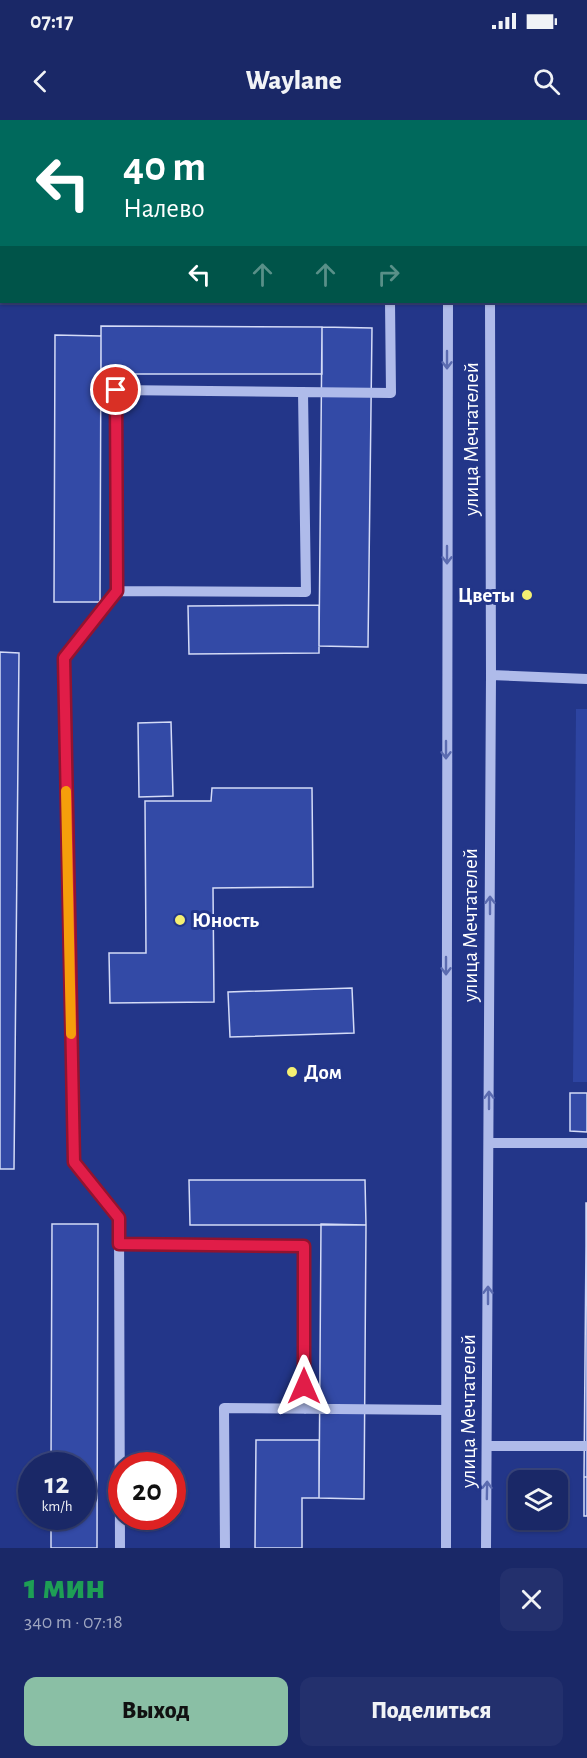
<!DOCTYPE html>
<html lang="ru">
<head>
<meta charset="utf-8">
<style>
  :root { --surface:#1a2867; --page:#23306d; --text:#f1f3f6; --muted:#9fa6c0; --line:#38447b; --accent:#8abfa5 }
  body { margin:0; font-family:"Alegreya Sans",sans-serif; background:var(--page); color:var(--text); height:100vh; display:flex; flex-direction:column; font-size:22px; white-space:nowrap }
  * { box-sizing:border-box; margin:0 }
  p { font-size:20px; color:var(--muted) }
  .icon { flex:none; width:33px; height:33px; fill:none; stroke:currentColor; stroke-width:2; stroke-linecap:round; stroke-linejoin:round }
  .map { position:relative; height:1428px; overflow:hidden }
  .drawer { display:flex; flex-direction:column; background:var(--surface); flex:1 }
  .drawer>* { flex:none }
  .top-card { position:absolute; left:0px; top:0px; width:588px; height:183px; box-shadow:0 2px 4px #0004,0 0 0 2px var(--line); background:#00695c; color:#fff; overflow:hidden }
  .tools { position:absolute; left:508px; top:1350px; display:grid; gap:12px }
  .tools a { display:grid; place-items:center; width:60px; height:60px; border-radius:12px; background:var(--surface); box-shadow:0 2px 4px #0004,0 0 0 2px var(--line); font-size:30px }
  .speed { position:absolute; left:18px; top:1332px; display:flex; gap:12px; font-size:30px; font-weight:700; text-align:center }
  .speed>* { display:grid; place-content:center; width:78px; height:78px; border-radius:50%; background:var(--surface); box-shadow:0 2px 4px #0004,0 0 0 2px var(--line); line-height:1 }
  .speed small { font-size:15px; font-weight:400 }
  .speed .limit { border:9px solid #d22; background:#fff; color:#111 }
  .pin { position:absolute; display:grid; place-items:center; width:51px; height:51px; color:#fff; margin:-26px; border:3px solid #fff; border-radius:50%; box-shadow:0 2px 6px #0007 }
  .me { position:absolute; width:66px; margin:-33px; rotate:0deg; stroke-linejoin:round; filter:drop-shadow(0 0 4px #0008) }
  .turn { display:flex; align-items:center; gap:21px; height:126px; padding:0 24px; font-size:27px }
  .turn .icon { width:78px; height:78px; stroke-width:2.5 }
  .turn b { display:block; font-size:42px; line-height:51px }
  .lanes { display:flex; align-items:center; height:57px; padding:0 24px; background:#0003; justify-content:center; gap:30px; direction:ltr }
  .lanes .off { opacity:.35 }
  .round { display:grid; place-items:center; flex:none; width:63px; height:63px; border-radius:12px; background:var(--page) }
  .summary { display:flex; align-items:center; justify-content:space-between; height:102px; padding:0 24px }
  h1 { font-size:36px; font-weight:800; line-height:45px; color:#1e9e55 }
  .cta { display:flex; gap:12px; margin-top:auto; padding:12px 24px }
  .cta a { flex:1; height:69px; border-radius:12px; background:var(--accent); color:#111; font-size:24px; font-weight:800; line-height:69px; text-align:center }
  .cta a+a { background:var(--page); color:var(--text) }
  .status { display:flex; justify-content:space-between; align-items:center; height:42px; padding:0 30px; background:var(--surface); direction:ltr }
  .status svg { height:16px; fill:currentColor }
  header { display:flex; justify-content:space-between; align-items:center; height:78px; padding:0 24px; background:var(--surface); font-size:27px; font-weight:800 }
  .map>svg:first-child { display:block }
</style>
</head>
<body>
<div class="status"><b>07:17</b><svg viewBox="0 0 49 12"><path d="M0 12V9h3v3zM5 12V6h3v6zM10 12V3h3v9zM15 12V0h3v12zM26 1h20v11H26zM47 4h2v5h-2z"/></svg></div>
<header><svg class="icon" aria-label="back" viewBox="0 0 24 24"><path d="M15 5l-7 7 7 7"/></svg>Waylane<svg class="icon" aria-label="search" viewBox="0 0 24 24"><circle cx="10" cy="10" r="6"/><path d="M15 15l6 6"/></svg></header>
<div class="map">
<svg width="587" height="1428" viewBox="0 0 587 1428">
  <rect width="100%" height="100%" fill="#233689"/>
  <path fill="#2d44a1" d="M576,589H587V962H573Z"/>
  <path fill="#334aa6" stroke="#d4dbf7" stroke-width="1.5" d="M118,0H343V2H118Z
    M147,182H354L147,183Z
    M101,206L322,207V254H101Z
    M322,207L372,208L368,527L319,526Z
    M55,215L101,216L100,482H54Z
    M319,485V533L189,534L188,486Z
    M0,532L19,533L14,1049H0Z
    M171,602L173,676L139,677L138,603Z
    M212,668H312L313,767L213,768L214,882L110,883L109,833H146L145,681H211Z
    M352,868L354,913L230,917L228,872Z
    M570,973H587V1012L570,1011Z
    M189,1060H365L366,1105H190Z
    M586,1083H587V1126H586Z
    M52,1104H98L97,1428H51V1396H82V1346H51Z
    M321,1104L366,1105L364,1379L319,1378Z
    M586,1126H587V1357H584Z
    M256,1320H319V1378H302V1428H255Z
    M584,1357H587V1396H584Z"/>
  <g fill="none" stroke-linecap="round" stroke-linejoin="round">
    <path stroke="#afbbea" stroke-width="10" d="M488,0V2
      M447,2V0
      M586,147H587
      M117,471L306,472L303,272
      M491,555L587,559
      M489,1023H587
      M119,1124L304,1126L305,1289
      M487,1326H587
      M120,1428L119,1098L74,1042L64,538L117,471L116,270L391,273L390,182
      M225,1428L224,1288L445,1290
      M446,1428L448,182
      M486,1428L491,555L490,182"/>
  </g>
  <defs><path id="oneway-shaft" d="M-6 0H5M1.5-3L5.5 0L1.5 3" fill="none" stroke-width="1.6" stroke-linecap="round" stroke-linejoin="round" transform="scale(1.5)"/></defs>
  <g stroke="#5b6bb0">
    <use href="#oneway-shaft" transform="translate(447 240) rotate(90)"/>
    <use href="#oneway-shaft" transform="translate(447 435) rotate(90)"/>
    <use href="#oneway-shaft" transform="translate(446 630) rotate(90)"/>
    <use href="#oneway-shaft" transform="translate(490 785) rotate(-90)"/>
    <use href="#oneway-shaft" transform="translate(446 846) rotate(90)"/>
    <use href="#oneway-shaft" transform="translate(489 980) rotate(-90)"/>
    <use href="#oneway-shaft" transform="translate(488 1175) rotate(-90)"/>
    <use href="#oneway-shaft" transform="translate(487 1370) rotate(-89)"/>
  </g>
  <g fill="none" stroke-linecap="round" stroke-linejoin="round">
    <defs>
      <path id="route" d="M116,270L117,471L64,538L74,1042L119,1098V1124L304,1126V1266"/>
    </defs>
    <use href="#route" stroke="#92132f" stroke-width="15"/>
    <use href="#route" stroke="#e11d48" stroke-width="10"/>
    <path stroke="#f59e0b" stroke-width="10" d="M66,671L71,914"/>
  </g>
  <g fill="#f5f072" stroke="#233689" stroke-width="2">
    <circle cx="527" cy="475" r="6"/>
    <circle cx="180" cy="800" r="6"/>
    <circle cx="292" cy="952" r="6"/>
  </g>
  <g text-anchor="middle" stroke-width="6" stroke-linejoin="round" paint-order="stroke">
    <g font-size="21" fill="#fff" stroke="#233689">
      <text transform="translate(471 319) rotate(-90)" y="7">улица Мечтателей</text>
      <text transform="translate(470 805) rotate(-90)" y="7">улица Мечтателей</text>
      <text transform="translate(468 1291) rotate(-90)" y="7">улица Мечтателей</text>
    </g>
    <g font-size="21" font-weight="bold" fill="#fff" stroke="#233689" text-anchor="start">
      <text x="515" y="482" text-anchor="end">Цветы</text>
      <text x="192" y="807">Юность</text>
      <text x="304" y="959">Дом</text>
    </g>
  </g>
</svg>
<div class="tools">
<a><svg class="icon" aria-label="layers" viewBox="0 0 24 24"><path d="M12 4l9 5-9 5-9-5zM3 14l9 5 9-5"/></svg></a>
</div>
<div class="speed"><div>12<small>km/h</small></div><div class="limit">20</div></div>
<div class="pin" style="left:116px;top:270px;background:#d93025"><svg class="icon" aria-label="arrive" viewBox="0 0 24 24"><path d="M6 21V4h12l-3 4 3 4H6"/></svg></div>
<svg class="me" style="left:304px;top:1266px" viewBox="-20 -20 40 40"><path d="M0-17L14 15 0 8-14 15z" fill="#e11d48" stroke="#fff" stroke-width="4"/></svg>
<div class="top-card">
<div class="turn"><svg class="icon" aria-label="left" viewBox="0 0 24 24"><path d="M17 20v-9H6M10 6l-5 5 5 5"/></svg><div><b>40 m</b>Налево</div></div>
<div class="lanes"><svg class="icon" aria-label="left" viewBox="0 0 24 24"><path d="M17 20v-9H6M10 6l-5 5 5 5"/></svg><svg class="icon off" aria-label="ahead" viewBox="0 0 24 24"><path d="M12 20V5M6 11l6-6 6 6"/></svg><svg class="icon off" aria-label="ahead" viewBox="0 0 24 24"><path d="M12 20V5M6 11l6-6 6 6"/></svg><svg class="icon off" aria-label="right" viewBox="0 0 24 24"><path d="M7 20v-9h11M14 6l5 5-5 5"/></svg></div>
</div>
</div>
<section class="drawer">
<div class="summary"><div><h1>1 мин</h1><p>340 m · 07:18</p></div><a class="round"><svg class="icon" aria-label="close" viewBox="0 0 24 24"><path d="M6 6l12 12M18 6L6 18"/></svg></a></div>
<div class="cta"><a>Выход</a><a>Поделиться</a></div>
</section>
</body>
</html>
